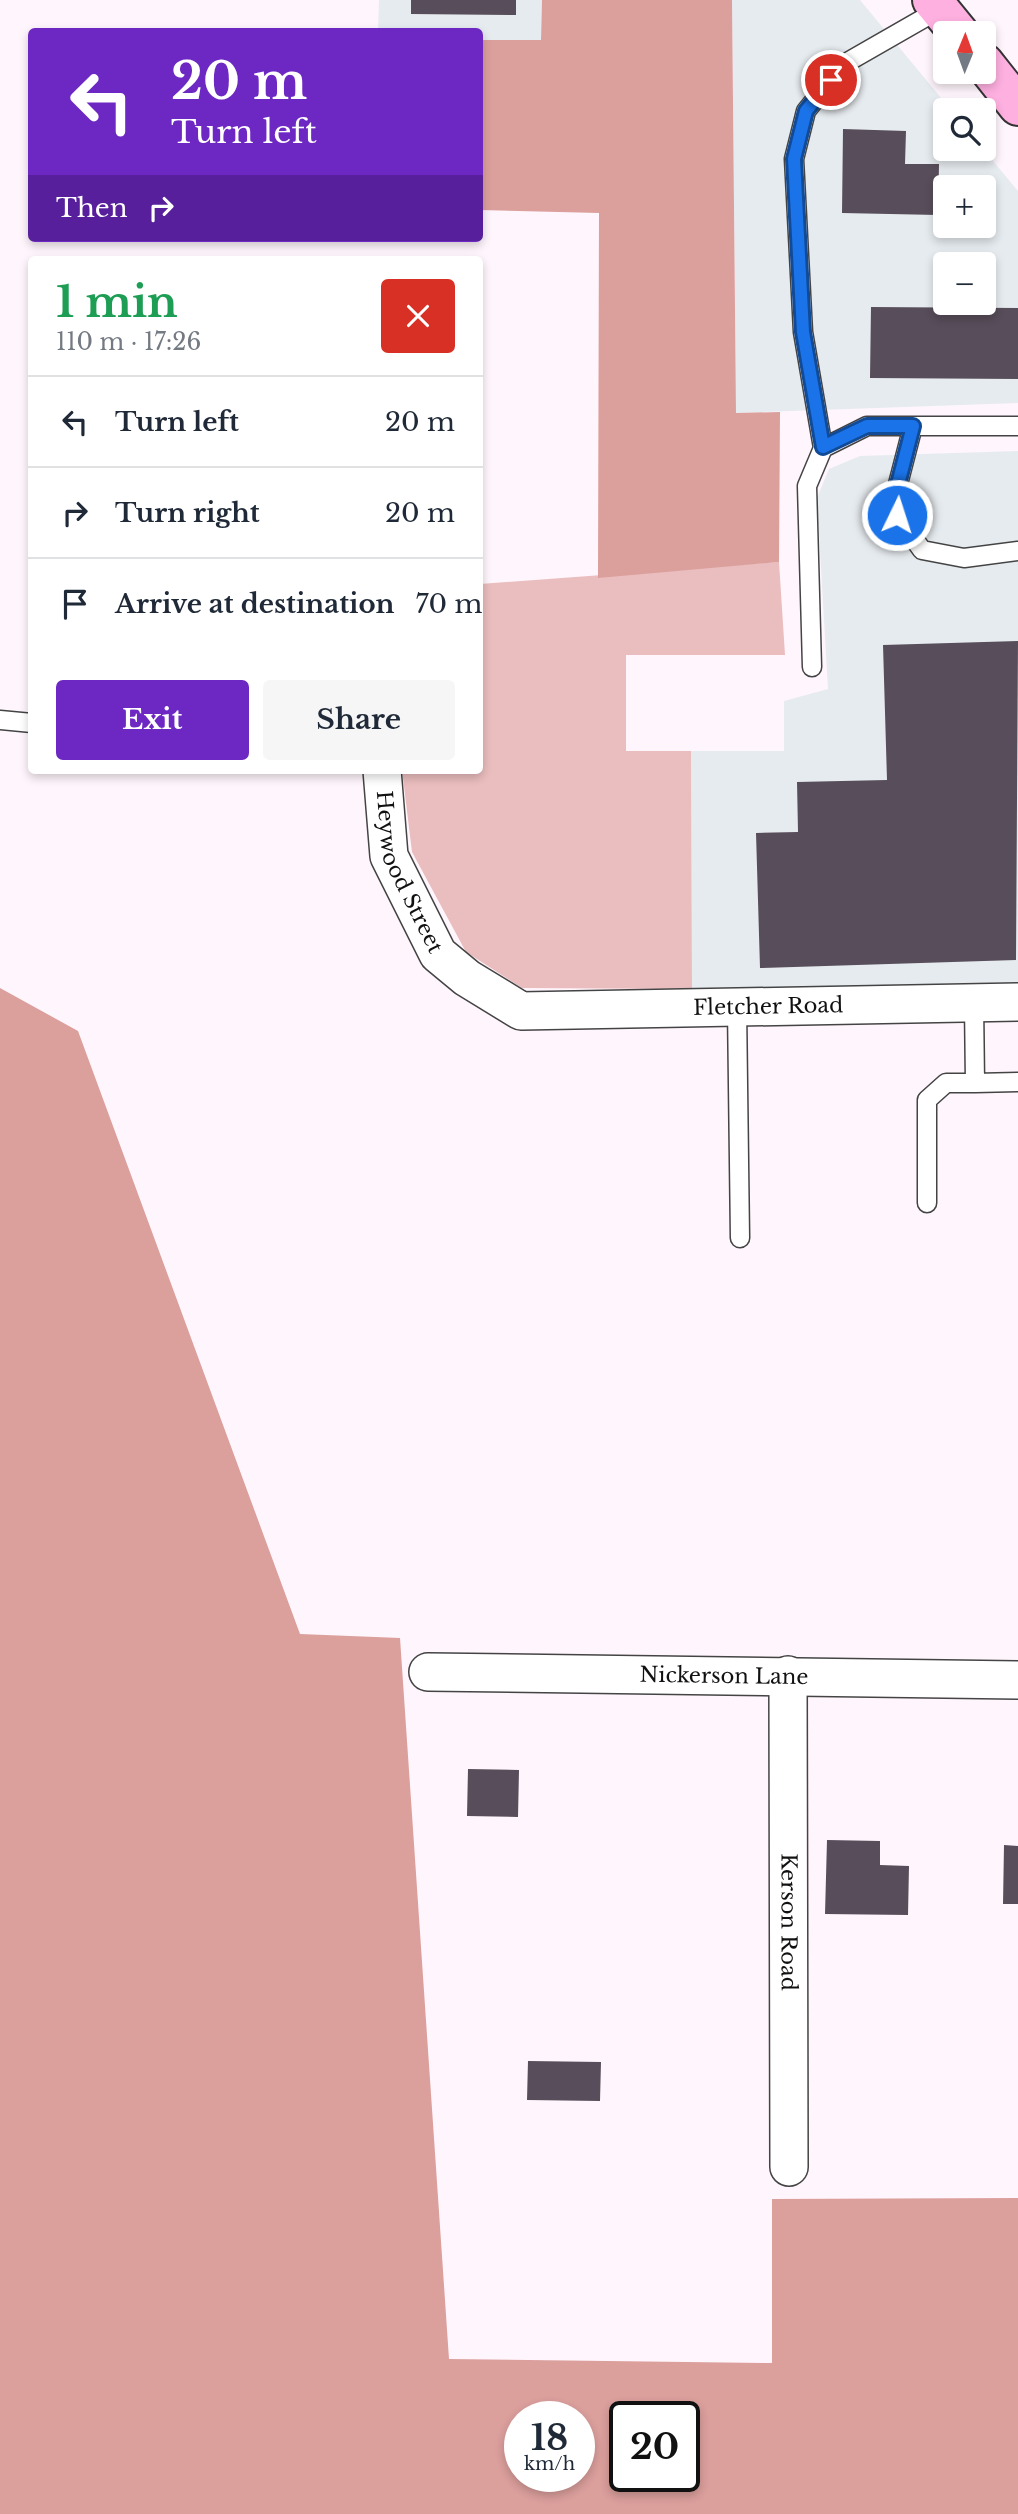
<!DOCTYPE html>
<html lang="en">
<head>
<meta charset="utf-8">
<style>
  :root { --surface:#fff; --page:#f6f6f7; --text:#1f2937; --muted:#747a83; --line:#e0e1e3; --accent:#6d27c2 }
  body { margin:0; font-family:"Libre Baskerville",serif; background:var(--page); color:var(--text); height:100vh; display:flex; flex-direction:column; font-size:26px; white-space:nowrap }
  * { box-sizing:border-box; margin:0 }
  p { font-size:23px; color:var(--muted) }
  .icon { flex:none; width:38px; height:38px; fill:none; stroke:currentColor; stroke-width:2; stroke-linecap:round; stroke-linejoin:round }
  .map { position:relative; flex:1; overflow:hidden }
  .drawer { position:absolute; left:28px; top:256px; width:455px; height:518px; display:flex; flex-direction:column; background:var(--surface); border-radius:7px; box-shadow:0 4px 10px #0003 }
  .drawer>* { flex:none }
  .hud { position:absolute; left:28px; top:28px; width:455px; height:214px; border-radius:7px; box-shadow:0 4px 10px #0003; background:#6d27c2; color:#fff; overflow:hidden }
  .needle { width:46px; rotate:1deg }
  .buttons { position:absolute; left:933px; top:21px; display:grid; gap:14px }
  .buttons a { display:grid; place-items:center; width:63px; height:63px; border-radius:7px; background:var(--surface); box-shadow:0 4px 10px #0003; font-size:35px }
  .speed { position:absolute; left:504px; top:2401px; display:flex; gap:14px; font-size:35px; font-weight:700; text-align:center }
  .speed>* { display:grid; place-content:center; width:91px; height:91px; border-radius:50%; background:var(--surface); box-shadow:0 4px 10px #0003; line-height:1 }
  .speed small { font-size:18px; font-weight:400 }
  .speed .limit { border:4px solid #111; border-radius:10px; background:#fff; color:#111 }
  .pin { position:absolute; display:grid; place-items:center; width:60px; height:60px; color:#fff; margin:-30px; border:4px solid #fff; border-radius:50%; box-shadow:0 2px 7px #0007 }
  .me { position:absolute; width:77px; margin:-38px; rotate:4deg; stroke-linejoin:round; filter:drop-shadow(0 0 5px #0008) }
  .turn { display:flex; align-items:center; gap:24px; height:147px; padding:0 28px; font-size:32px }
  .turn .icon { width:91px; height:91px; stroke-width:2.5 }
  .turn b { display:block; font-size:49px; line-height:60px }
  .then { display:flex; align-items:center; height:66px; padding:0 28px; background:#0003; gap:14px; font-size:26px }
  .round { display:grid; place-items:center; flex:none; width:74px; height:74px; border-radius:7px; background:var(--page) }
  .overview { display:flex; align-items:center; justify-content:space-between; height:119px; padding:0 28px }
  h1 { font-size:42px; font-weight:700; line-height:52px; color:#1e9e55 }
  .cta { display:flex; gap:14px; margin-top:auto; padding:14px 28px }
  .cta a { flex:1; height:80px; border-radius:7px; background:var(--accent); color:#fff; font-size:28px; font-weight:700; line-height:80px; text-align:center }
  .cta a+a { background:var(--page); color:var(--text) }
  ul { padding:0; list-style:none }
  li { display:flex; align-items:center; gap:21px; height:91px; padding:0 28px; border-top:2px solid var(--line) }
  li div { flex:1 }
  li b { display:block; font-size:26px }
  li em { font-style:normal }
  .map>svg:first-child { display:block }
</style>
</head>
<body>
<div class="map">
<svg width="1018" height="2514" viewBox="0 0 1018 2514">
  <rect width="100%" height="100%" fill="#fff5fc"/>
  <path fill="#e6ebef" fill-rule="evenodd" d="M379,0H542L541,40H480V32H378Z
    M732,0H860L951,110H945V149H983L1018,191V403L736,413ZM945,187H984V226H945ZM945,264H984V303H945Z
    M1018,451V984L692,989L691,751H784V701L828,689L817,498L829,469L860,456Z"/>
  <path fill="#eabdbe" d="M779,562L785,655H626V751H691L692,989L522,988L466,952L412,852L402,770H480V584Z"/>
  <path fill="#db9f9c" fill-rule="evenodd" d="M542,0H732L736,413L780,412L779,562L598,578L599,213L480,210V40H541Z
    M0,988L78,1031L300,1634L400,1638L449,2359L772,2363V2199L1018,2198V2514H0ZM520,2417H579V2476H520ZM625,2417H684V2476H625Z"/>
  <path fill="#584d5a" d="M411,0H516V15L411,14Z
    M843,129L906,131L905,164H939L938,215L842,213Z
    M871,307L1018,308V379L870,378Z
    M1018,641L1016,960L760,968L756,833L798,832L797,782L887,780L883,645Z
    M468,1769L519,1770L518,1817L467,1816Z
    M827,1840L880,1841V1865L909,1866L908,1915L825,1914Z
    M1004,1845L1018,1846V1904H1003Z
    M528,2061L601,2062L600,2101L527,2100Z"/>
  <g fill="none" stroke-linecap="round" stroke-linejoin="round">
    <defs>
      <path id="lane" d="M913,426L897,488V515L922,550L964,558L1018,551
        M823,448L803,332L794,159L806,111L844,64L940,9
        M812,667L807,486L823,448L867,426H1018
        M0,720L32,723
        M974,1003L975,1083L1018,1082
        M737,1007L740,1238
        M927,1203V1100L946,1083H975"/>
      <g id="street">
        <path id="s1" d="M382,770L389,856L438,954L467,978L521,1011L1018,1002"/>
        <path id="s2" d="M428,1672L1018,1680"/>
        <path id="s3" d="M788,1675L789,2167"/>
      </g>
      <path id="secondary" d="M932,0L959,33
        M984,63L1018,106"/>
    </defs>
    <use href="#lane" stroke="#444" stroke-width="21"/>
    <use href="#street" stroke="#444" stroke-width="40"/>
    <use href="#secondary" stroke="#333" stroke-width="42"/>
    <use href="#lane" stroke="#fff" stroke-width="18"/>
    <use href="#street" stroke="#fff" stroke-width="37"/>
    <use href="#secondary" stroke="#feb0e0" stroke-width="38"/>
  </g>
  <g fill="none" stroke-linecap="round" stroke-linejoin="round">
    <defs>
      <path id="route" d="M831,80L806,111L794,159L803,332L823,447L867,426H913L897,488V515"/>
    </defs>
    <use href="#route" stroke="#114b97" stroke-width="18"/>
    <use href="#route" stroke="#1a73e8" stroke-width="12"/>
  </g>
  <g text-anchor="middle" stroke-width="7" stroke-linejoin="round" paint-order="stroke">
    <g font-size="21" fill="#111" stroke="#fff">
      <text dy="7" stroke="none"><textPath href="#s1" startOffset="107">Heywood Street</textPath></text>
      <text dy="7" stroke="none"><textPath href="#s1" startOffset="544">Fletcher Road</textPath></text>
      <text dy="7" stroke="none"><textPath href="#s2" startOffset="296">Nickerson Lane</textPath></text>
      <text dy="7" stroke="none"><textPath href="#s3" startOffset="247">Kerson Road</textPath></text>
    </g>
  </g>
</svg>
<div class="buttons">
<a><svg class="needle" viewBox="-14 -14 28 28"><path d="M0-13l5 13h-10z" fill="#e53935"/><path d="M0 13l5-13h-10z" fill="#747a83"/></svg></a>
<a><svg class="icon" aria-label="search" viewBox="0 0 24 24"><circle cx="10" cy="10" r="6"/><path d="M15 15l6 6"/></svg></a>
<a>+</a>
<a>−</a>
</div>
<div class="speed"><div>18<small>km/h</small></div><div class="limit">20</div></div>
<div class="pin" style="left:831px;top:80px;background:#d93025"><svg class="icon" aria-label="arrive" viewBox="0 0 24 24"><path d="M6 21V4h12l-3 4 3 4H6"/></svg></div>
<svg class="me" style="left:897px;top:515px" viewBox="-20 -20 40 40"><circle r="17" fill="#1a73e8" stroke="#fff" stroke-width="3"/><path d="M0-11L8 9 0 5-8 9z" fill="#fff"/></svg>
<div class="hud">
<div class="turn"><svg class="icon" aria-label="left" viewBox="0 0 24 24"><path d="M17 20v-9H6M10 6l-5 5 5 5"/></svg><div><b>20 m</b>Turn left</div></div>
<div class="then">Then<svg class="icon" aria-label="right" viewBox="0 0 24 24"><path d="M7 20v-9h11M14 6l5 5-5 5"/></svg></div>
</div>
<section class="drawer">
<div class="overview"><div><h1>1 min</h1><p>110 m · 17:26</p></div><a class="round" style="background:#d93025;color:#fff"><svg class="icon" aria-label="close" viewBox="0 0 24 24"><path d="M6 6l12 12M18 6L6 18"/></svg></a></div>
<ul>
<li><svg class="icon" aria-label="left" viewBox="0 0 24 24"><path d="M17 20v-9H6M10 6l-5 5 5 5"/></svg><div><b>Turn left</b></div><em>20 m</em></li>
<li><svg class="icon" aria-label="right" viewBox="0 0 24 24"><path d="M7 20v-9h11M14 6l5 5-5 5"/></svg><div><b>Turn right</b></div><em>20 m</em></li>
<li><svg class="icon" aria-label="arrive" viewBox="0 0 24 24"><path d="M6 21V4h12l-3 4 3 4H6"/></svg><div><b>Arrive at destination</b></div><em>70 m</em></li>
</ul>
<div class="cta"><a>Exit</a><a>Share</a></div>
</section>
</div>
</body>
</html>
